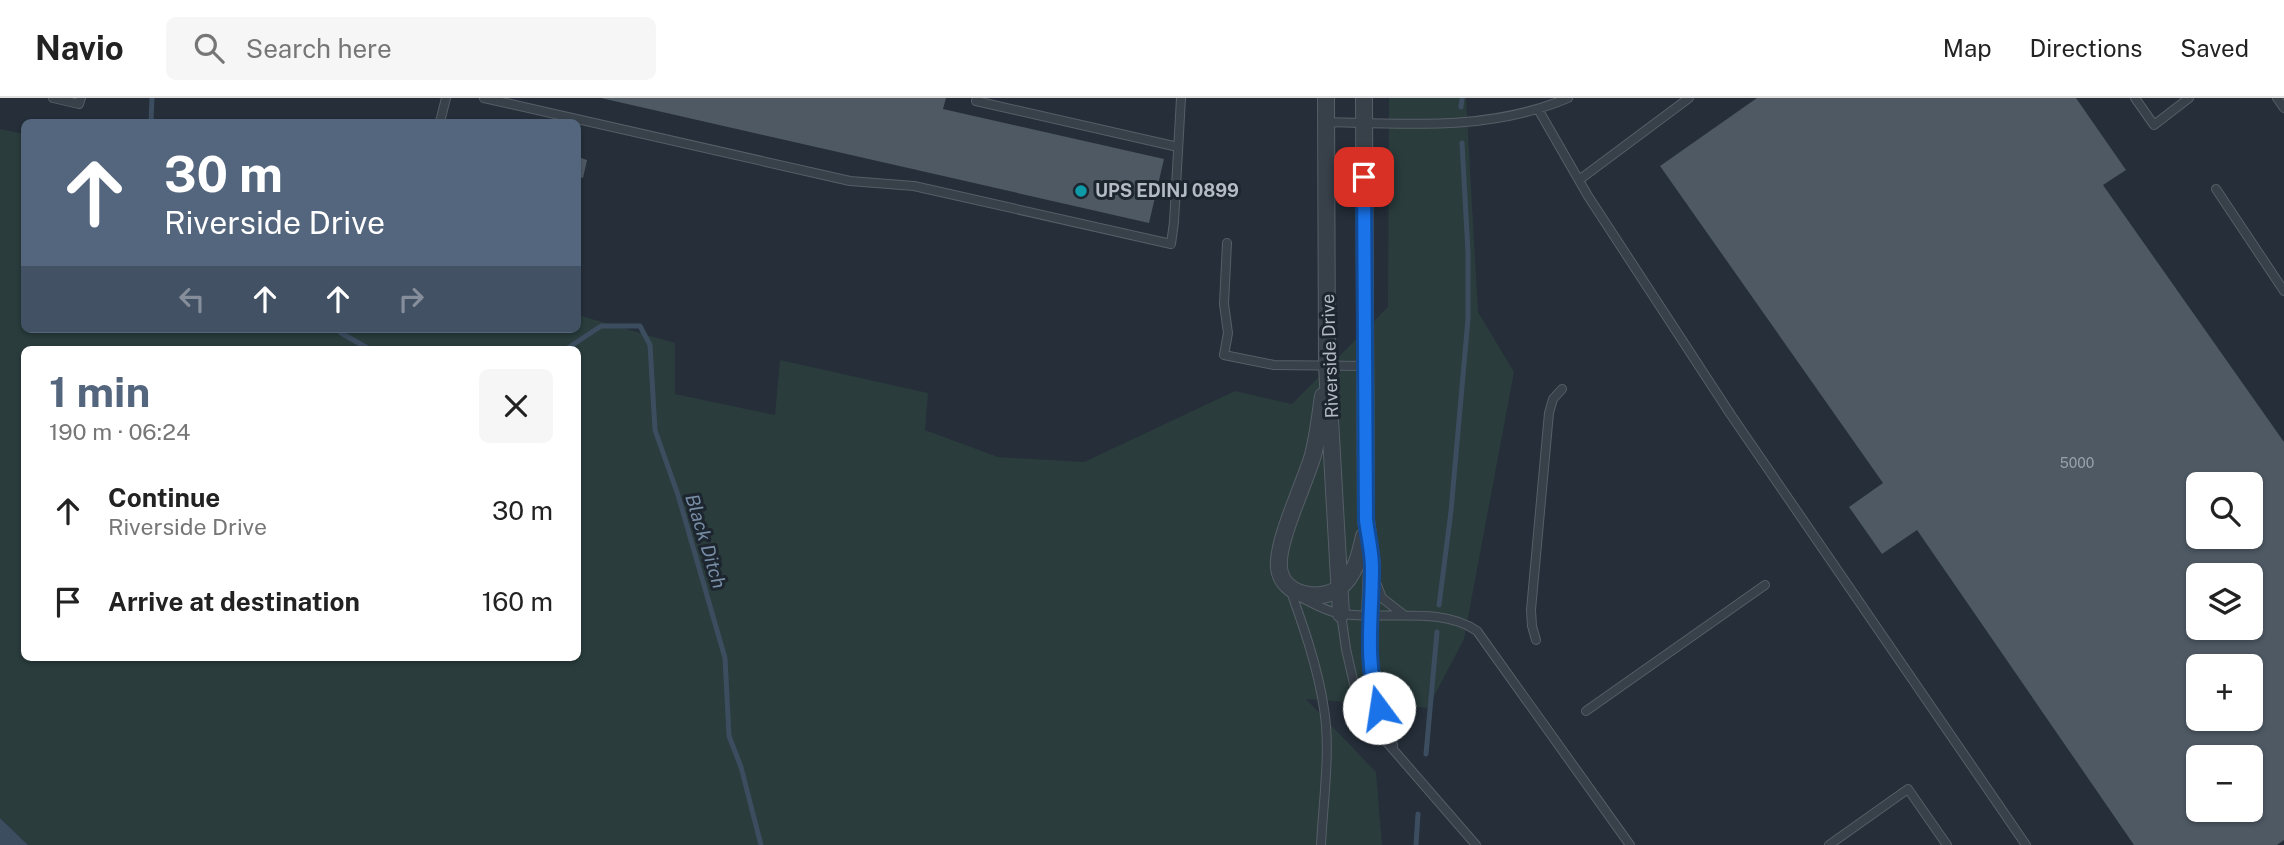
<!DOCTYPE html>
<html lang="en">
<head>
<meta charset="utf-8">
<style>
  :root { --surface:#fff; --page:#f6f6f6; --text:#222; --muted:#767676; --line:#e0e0e0; --accent:#54667d }
  body { margin:0; font-family:"Public Sans",sans-serif; background:var(--page); color:var(--text); height:100vh; display:flex; flex-direction:column; font-size:26px; white-space:nowrap }
  * { box-sizing:border-box; margin:0 }
  p { font-size:23px; color:var(--muted) }
  .icon { flex:none; width:38px; height:38px; fill:none; stroke:currentColor; stroke-width:2; stroke-linecap:round; stroke-linejoin:round }
  .map { position:relative; flex:1; overflow:hidden }
  .side { position:absolute; left:21px; top:248px; width:560px; height:315px; display:flex; flex-direction:column; background:var(--surface); border-radius:10px; box-shadow:0 2px 5px #0004 }
  .side>* { flex:none }
  .banner { position:absolute; left:21px; top:21px; width:560px; height:214px; border-radius:10px; box-shadow:0 2px 5px #0004; background:#54667d; color:#fff; overflow:hidden }
  .tools { position:absolute; left:2186px; top:374px; display:grid; gap:14px }
  .tools a { display:grid; place-items:center; width:77px; height:77px; border-radius:10px; background:var(--surface); box-shadow:0 2px 5px #0004; font-size:35px }
  .pin { position:absolute; display:grid; place-items:center; width:60px; height:60px; color:#fff; margin:-30px; border-radius:14px; box-shadow:0 4px 10px #0006 }
  .me { position:absolute; width:77px; margin:-38px; rotate:346deg; stroke-linejoin:round; filter:drop-shadow(0 0 5px #0008) }
  .turn { display:flex; align-items:center; gap:24px; height:147px; padding:0 28px; font-size:32px }
  .turn .icon { width:91px; height:91px; stroke-width:2.5 }
  .turn b { display:block; font-size:49px; line-height:60px }
  .lanes { display:flex; align-items:center; height:66px; padding:0 28px; background:#0003; justify-content:center; gap:35px; direction:ltr }
  .lanes .off { opacity:.35 }
  .round { display:grid; place-items:center; flex:none; width:74px; height:74px; border-radius:10px; background:var(--page) }
  .summary { display:flex; align-items:center; justify-content:space-between; height:119px; padding:0 28px }
  h1 { font-size:42px; font-weight:700; line-height:52px; color:var(--accent) }
  ul { padding:0; list-style:none }
  li { display:flex; align-items:center; gap:21px; height:91px; padding:0 28px }
  li div { flex:1 }
  li b { display:block; font-size:26px }
  li em { font-style:normal }
  header { display:flex; align-items:center; gap:42px; box-sizing:border-box; height:98px; padding:0 35px; background:var(--surface); border-bottom:2px solid var(--line) }
  header strong { font-size:33px }
  nav { display:flex; gap:38px; margin-inline-start:auto; font-size:24px }
  .search { width:490px; height:63px; background:var(--page); display:flex; align-items:center; gap:18px; box-sizing:border-box; padding:0 24px; border-radius:10px; color:var(--muted); font-size:26px }
  .map>svg:first-child { display:block }
</style>
</head>
<body>
<header>
<strong>Navio</strong>
<div class="search"><svg class="icon" aria-label="search" viewBox="0 0 24 24"><circle cx="10" cy="10" r="6"/><path d="M15 15l6 6"/></svg>Search here</div>
<nav><a>Map</a><a>Directions</a><a>Saved</a></nav>
</header>
<div class="map">
<svg width="2284" height="747" viewBox="0 0 2284 747">
  <rect width="100%" height="100%" fill="#252e39"/>
  <path fill="#2a3c3c" fill-rule="evenodd" d="M1389,0H1466L1478,214L1514,274L1464,541L1428,610L1306,601L1376,674L1382,747H28L0,720V31L24,36V231H578V217L675,245V296L775,317L780,262L928,295L925,332L998,359L1084,364L1235,293L1292,306L1388,209ZM24,252H578V560H24Z"/>
  <path fill="#3c4d60" d="M0,720L28,747H0Z"/>
  <g fill="none" stroke-linecap="round" stroke-linejoin="round">
    <path stroke="#3c4d60" stroke-width="5" d="M1461,9L1462,0
      M151,24L152,0
      M338,231L341,235L371,252
      M565,252L601,228H640L650,247L655,332L678,397L725,560L729,638L741,669L761,747
      M1439,507L1451,413L1468,221V154L1462,45
      M1426,656L1437,534
      M1416,747L1418,716"/>
  </g>
  <path fill="#4e5964" fill-rule="evenodd" d="M601,0H946L943,11L1164,61L1149,125Z
    M1757,0H2076L2126,72L2103,87L2284,344V742L2277,747H2134L1917,432L1882,456L1849,409L1883,385L1660,68ZM2198,387H2250V439H2198ZM2198,478H2250V530H2198ZM2198,569H2250V621H2198ZM2198,660H2250V712H2198Z
    M578,59L587,62L583,80L578,79Z"/>
  <g fill="none" stroke-linecap="round" stroke-linejoin="round">
    <defs>
      <path id="service" d="M53,0L79,6L81,0
        M484,0L850,83L914,88L1171,146L1174,124L1181,0
        M2135,0L2154,27L2189,0
        M2277,0L2284,10
        M976,3L1178,49
        M1538,11L1588,98L1731,317L2026,747
        M440,24L446,0
        M1326,24C1408,26 1490,33 1568,0
        M1579,82L1689,0
        M2216,91L2284,193
        M1227,145L1224,206L1228,235L1224,257L1274,267L1366,268
        M1377,487L1382,500L1404,517
        M1290,491C1304,530 1318,570 1324,611C1331,652 1323,705 1321,747
        M1304,501C1316,507 1330,515 1344,516C1385,522 1442,508 1477,533L1630,747
        M1341,516L1346,551L1354,586L1371,626L1476,747
        M1370,518C1368,571 1372,597 1393,647
        M1536,542L1532,528L1531,512L1549,315L1553,301L1562,291
        M1586,613L1765,487
        M1829,747L1908,691L1947,747"/>
      <path id="minor" d="M1326,0L1327,268L1341,516
        M1364,0L1366,422L1372,467L1370,518
        M1323,298C1320,318 1318,338 1313,357C1305,385 1276,444 1279,470C1282,497 1319,505 1339,490C1355,478 1360,456 1364,438"/>
    </defs>
    <use href="#service" stroke="#565e67" stroke-width="10"/>
    <use href="#minor" stroke="#565e67" stroke-width="18"/>
    <use href="#service" stroke="#384049" stroke-width="8"/>
    <use href="#minor" stroke="#384049" stroke-width="16"/>
  </g>
  <g fill="none" stroke-linecap="round" stroke-linejoin="round">
    <defs>
      <path id="route" d="M1364,79L1366,422C1368,438 1372,454 1372,470C1372,520 1364,562 1379,610"/>
    </defs>
    <use href="#route" stroke="#114b97" stroke-width="18"/>
    <use href="#route" stroke="#1a73e8" stroke-width="12"/>
  </g>
  <circle fill="#0f9aa8" stroke="#1d252e" stroke-width="2.5" cx="1081" cy="93" r="7"/>
  <g text-anchor="middle" stroke-width="6" stroke-linejoin="round" paint-order="stroke">
    <g font-size="14" fill="#9aa2ad">
      <text x="2077" y="370">5000</text>
    </g>
    <g font-size="18" font-weight="bold" fill="#b4bbc5" stroke="#1d252e" text-anchor="start">
      <text x="1095" y="99">UPS EDINJ 0899</text>
    </g>
    <g font-size="18" fill="#b4bbc5" stroke="#1d252e">
      <text transform="translate(1330 258) rotate(-92)" y="6">Riverside Drive</text>
    </g>
    <g font-size="19" font-style="italic" fill="#778da5" stroke="#1d252e">
      <text transform="translate(706 443) rotate(73)" y="7">Black Ditch</text>
    </g>
  </g>
</svg>
<div class="tools">
<a><svg class="icon" aria-label="search" viewBox="0 0 24 24"><circle cx="10" cy="10" r="6"/><path d="M15 15l6 6"/></svg></a>
<a><svg class="icon" aria-label="layers" viewBox="0 0 24 24"><path d="M12 4l9 5-9 5-9-5zM3 14l9 5 9-5"/></svg></a>
<a>+</a>
<a>−</a>
</div>
<div class="pin" style="left:1364px;top:79px;background:#d93025"><svg class="icon" aria-label="arrive" viewBox="0 0 24 24"><path d="M6 21V4h12l-3 4 3 4H6"/></svg></div>
<svg class="me" style="left:1379px;top:610px" viewBox="-20 -20 40 40"><circle r="19" fill="#fff"/><path d="M0-13L10 11 0 6-10 11z" fill="#1a73e8"/></svg>
<div class="banner">
<div class="turn"><svg class="icon" aria-label="ahead" viewBox="0 0 24 24"><path d="M12 20V5M6 11l6-6 6 6"/></svg><div><b>30 m</b>Riverside Drive</div></div>
<div class="lanes"><svg class="icon off" aria-label="left" viewBox="0 0 24 24"><path d="M17 20v-9H6M10 6l-5 5 5 5"/></svg><svg class="icon" aria-label="ahead" viewBox="0 0 24 24"><path d="M12 20V5M6 11l6-6 6 6"/></svg><svg class="icon" aria-label="ahead" viewBox="0 0 24 24"><path d="M12 20V5M6 11l6-6 6 6"/></svg><svg class="icon off" aria-label="right" viewBox="0 0 24 24"><path d="M7 20v-9h11M14 6l5 5-5 5"/></svg></div>
</div>
<section class="side">
<div class="summary"><div><h1>1 min</h1><p>190 m · 06:24</p></div><a class="round"><svg class="icon" aria-label="close" viewBox="0 0 24 24"><path d="M6 6l12 12M18 6L6 18"/></svg></a></div>
<ul>
<li><svg class="icon" aria-label="ahead" viewBox="0 0 24 24"><path d="M12 20V5M6 11l6-6 6 6"/></svg><div><b>Continue</b><p>Riverside Drive</p></div><em>30 m</em></li>
<li><svg class="icon" aria-label="arrive" viewBox="0 0 24 24"><path d="M6 21V4h12l-3 4 3 4H6"/></svg><div><b>Arrive at destination</b></div><em>160 m</em></li>
</ul>
</section>
</div>
</body>
</html>
